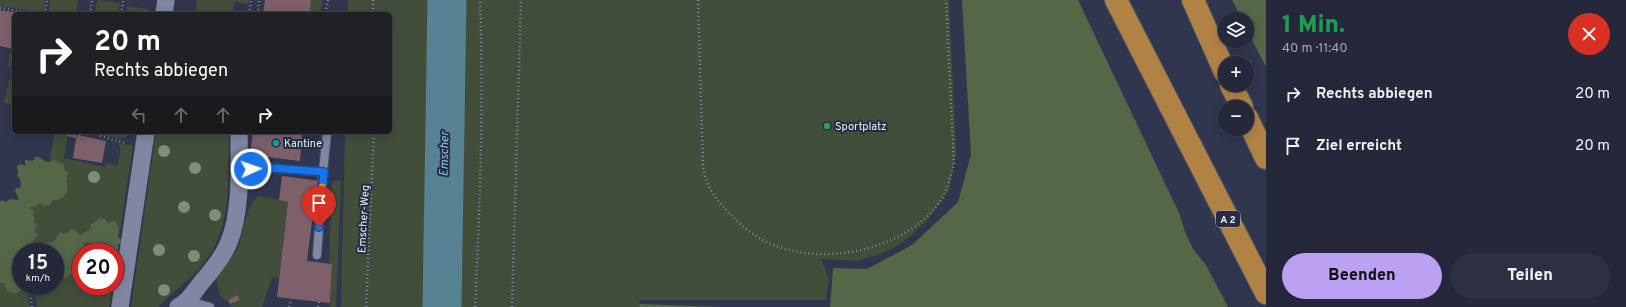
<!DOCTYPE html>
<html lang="de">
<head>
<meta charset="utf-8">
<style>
  :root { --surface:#24283a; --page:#2c3042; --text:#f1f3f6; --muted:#a3a6af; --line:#414454; --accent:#bca0f2 }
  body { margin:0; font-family:Overpass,sans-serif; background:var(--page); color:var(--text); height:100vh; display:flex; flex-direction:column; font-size:15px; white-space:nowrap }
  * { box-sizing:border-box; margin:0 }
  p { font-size:13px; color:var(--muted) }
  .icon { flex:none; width:22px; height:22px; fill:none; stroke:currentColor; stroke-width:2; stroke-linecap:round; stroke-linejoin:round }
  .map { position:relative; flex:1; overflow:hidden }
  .details { display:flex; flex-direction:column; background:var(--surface); width:360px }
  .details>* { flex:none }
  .guide { position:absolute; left:12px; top:12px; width:380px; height:122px; border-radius:6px; box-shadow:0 2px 10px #0003,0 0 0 1px var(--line); background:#202124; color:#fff; overflow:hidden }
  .buttons { position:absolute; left:1218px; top:12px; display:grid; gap:8px }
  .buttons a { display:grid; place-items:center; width:36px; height:36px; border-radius:50%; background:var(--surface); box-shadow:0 2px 10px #0003,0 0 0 1px var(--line); font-size:20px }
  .speed { position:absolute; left:12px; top:243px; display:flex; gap:8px; font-size:20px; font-weight:700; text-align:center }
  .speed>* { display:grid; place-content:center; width:52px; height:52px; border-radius:50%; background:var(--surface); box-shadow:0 2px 10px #0003,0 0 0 1px var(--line); line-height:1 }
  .speed small { font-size:10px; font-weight:400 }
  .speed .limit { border:6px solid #d22; background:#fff; color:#111 }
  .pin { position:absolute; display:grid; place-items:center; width:34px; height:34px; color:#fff; margin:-41px -17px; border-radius:50% 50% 50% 0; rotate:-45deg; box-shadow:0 0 4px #0007 }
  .pin .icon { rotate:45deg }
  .me { position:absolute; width:44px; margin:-22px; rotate:87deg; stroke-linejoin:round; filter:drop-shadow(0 0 3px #0008) }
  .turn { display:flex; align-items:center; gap:14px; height:84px; padding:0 16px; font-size:18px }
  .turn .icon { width:52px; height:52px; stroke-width:2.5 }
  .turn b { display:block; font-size:28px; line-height:34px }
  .lanes { display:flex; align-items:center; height:38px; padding:0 16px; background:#0003; justify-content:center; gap:20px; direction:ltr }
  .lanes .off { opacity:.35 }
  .round { display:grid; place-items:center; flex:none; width:42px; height:42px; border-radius:21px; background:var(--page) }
  .overview { display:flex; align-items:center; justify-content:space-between; height:68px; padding:0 16px }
  h1 { font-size:24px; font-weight:800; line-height:30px; color:#1e9e55 }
  .action { display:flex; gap:8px; margin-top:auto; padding:8px 16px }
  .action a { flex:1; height:46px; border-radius:24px; background:var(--accent); color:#111; font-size:16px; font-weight:800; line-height:46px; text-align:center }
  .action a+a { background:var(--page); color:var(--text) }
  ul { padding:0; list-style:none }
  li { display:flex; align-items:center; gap:12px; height:52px; padding:0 16px }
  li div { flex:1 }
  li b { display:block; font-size:15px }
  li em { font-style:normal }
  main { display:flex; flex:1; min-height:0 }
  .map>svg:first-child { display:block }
</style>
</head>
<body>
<main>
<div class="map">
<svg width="1266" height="307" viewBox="0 0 1266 307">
  <rect width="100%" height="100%" fill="#30364d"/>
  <path fill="#424d3a" d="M0,0H45L43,13L0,6Z
    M50,0H78L76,14H48Z
    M97,0L120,3L118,14H95Z
    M197,0H249L248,4L234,2L233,13L237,14H195Z
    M311,0H322L320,14H310Z
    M348,0H949L956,154L949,190L927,221L912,235L895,247L877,255L857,261L821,259L829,279L826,300H640L639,307H341L345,132H390V14H348Z
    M127,6L148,9L152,14H126Z
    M10,53H14V67L0,65H8Z
    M9,80L14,81V105L4,103Z
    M55,132H68L64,158L105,167L106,163L117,166L121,149L118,144L133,145L120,232L118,226L114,221L107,223L106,220L90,229L80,237L77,233L69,231L56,238L46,248L41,245L37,252H32L30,250L34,228L30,207H36L39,203L57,201C60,196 66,193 68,188C69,184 67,179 69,172L65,171L60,163H49Z
    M90,132H133L123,139L91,134Z
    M156,132H229C227,178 234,230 201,266C189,280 174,292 161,304L158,307H131Z
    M332,181H341L336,307H330L332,264L329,263Z
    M259,196L288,202L279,278L272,277L262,307H233L230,304L240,300L237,295L226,301L220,296L216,280L237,250L249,209L254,201Z
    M85,242L92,244L93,247L88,252H83Z
    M77,271L81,272V286H110L112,288L109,307H37L33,286H55V275Z
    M0,283H5L13,293L24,289V286H27L30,307H0Z"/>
  <path fill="#546747" d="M962,0H1078L1180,215L1185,232L1193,249L1206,265L1228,307H830L833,268L867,269L912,245L958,202L971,155Z
    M1232,0H1266V67L1247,30V19H1242Z
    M35,157H39C45,161 47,164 55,160L60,163H63L65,171L69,172L67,177L68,178L67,180C70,192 64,200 52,201L50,205L44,206L39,203L36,207H30V209L34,211L33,215L35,220L33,221L37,225L34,231L38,235L32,242L34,245L30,250L32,252H21V286H24V289L15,294L6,291L7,289L4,287L5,283H0V202L2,200L6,202L10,199L19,200L15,191L16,188H19L21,186L20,178L17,176L18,172L17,166L21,164L25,166V160L33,161Z
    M100,217L102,219L104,218L108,223C110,222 112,220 114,221C119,223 120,232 118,236L121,240V243L118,245V252L115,255V252H88V248H91L93,247L92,244L85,242L84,245V250L81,252V272L77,271L74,275L71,273L65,278L62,273L55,275V252H37L41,245L46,248L47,243L54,241L60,232L63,233H67L71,229L76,230L80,236L90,229L91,224H93Z
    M639,304L723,307H640Z"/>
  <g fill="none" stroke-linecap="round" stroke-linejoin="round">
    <path stroke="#578293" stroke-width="39" d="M442,307L447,0"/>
  </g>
  <path fill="#7e606a" d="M265,0H311L310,14H263Z
    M0,10L19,13L14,14V49L0,46Z
    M68,132H77L76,138L78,135L106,141L102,163L73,158L76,138L67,136Z
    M253,132H302L300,161L250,155Z
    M282,176L320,181L317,205H314L307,261L332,264L330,303L277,297L288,202L279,200Z
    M237,295L240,300L230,304L228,300Z"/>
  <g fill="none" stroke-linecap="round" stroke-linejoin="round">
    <defs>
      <path id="lane" d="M323,172L327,132
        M239,177L251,169L259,167L323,172L317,255
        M188,301L210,307"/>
      <path id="street" d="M164,14L166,0
        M120,307L146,132
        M178,307C190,300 193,293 201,283C212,270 223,257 229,242C242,210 239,166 239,132"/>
      <path id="highway" d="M1116,0L1266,293
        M1193,0L1225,72
        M1231,85L1242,107
        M1247,118L1266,158"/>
    </defs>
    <use href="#lane" stroke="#505467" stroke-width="10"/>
    <use href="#street" stroke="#505467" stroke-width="18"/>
    <use href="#highway" stroke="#505467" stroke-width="24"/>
    <path stroke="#83889c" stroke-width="2.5" stroke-dasharray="1 3" stroke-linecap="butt" d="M328,0L326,10L328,14
      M373,0V14
      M698,0L703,167C706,187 716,199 729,213C740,225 759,240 773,245C826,266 904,250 939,203C947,192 950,178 954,164L946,0
      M0,8L35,14
      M45,14L47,0
      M90,14L92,0
      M121,14L123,0
      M249,14L251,0
      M258,14L259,0
      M100,136L125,143
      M30,286L32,307
      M289,307L291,299
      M318,307L319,302
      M366,307L374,132
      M475,307C480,205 484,102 480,0
      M512,307L521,0"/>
    <use href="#lane" stroke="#8087a2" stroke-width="8"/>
    <use href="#street" stroke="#8087a2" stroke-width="17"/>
    <use href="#highway" stroke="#b08345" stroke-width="22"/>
  </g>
  <g fill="#7b907b">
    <circle cx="164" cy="151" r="6"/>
    <circle cx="195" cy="168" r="6"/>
    <circle cx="94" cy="177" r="6"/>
    <circle cx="184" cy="207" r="6"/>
    <circle cx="215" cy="215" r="6"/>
    <circle cx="159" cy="250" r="6"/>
    <circle cx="194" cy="256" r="6"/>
    <circle cx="164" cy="290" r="6"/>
  </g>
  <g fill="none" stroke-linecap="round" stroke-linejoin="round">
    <defs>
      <path id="route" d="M251,169L259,167L324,172L319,227"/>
    </defs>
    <use href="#route" stroke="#114b97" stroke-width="10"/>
    <use href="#route" stroke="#1a73e8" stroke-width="7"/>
    <path stroke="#f59e0b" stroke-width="7" d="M320,212L322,187"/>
  </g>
  <circle fill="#2e9e5b" stroke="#272c42" stroke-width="1.5" cx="827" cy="126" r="4"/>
  <circle fill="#0f9aa8" stroke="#272c42" stroke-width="1.5" cx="276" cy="143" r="4"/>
  <g text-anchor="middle" stroke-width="4" stroke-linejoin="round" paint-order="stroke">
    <rect fill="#272c42" stroke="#b0b4c6" stroke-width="1" x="1216" y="211" width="24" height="16" rx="3"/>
    <g font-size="10" font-weight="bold" fill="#ebeffe">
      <text x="1228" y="223">A 2</text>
    </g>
    <g font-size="11" fill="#ebeffe" stroke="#272c42" text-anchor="start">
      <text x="835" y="130">Sportplatz</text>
      <text x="284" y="147">Kantine</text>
    </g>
    <g font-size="11" fill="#ebeffe" stroke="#272c42">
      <text transform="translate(363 219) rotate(-87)" y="4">Emscher-Weg</text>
    </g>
    <g font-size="12" font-style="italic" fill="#81cae8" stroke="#272c42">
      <text transform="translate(444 154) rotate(-89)" y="4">Emscher</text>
    </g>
  </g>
</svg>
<div class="buttons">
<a><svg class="icon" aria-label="layers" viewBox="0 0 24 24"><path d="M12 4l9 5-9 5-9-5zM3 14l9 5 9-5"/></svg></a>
<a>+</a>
<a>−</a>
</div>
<div class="speed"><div>15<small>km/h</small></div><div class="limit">20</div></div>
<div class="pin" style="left:319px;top:227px;background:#d93025"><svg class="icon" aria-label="arrive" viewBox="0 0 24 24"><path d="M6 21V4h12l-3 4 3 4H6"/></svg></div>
<svg class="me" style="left:251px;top:169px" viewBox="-20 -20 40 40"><circle r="17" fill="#1a73e8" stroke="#fff" stroke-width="3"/><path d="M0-11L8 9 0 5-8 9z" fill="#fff"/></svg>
<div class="guide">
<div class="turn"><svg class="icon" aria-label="right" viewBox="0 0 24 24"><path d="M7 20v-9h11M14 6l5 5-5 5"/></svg><div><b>20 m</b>Rechts abbiegen</div></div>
<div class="lanes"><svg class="icon off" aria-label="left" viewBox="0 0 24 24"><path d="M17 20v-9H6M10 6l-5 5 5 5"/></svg><svg class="icon off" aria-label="ahead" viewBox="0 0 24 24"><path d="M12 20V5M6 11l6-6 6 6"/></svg><svg class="icon off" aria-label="ahead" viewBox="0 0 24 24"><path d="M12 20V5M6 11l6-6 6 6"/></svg><svg class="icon" aria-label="right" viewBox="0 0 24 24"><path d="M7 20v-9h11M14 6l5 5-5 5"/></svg></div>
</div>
</div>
<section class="details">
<div class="overview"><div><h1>1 Min.</h1><p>40 m · 11:40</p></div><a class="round" style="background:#d93025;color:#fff"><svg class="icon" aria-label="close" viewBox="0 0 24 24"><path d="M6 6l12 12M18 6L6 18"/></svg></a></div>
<ul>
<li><svg class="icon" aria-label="right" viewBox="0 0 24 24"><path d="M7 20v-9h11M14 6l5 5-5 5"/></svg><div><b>Rechts abbiegen</b></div><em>20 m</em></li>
<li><svg class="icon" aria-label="arrive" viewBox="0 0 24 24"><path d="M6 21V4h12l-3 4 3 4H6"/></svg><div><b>Ziel erreicht</b></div><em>20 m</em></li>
</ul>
<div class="action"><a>Beenden</a><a>Teilen</a></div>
</section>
</main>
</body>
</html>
